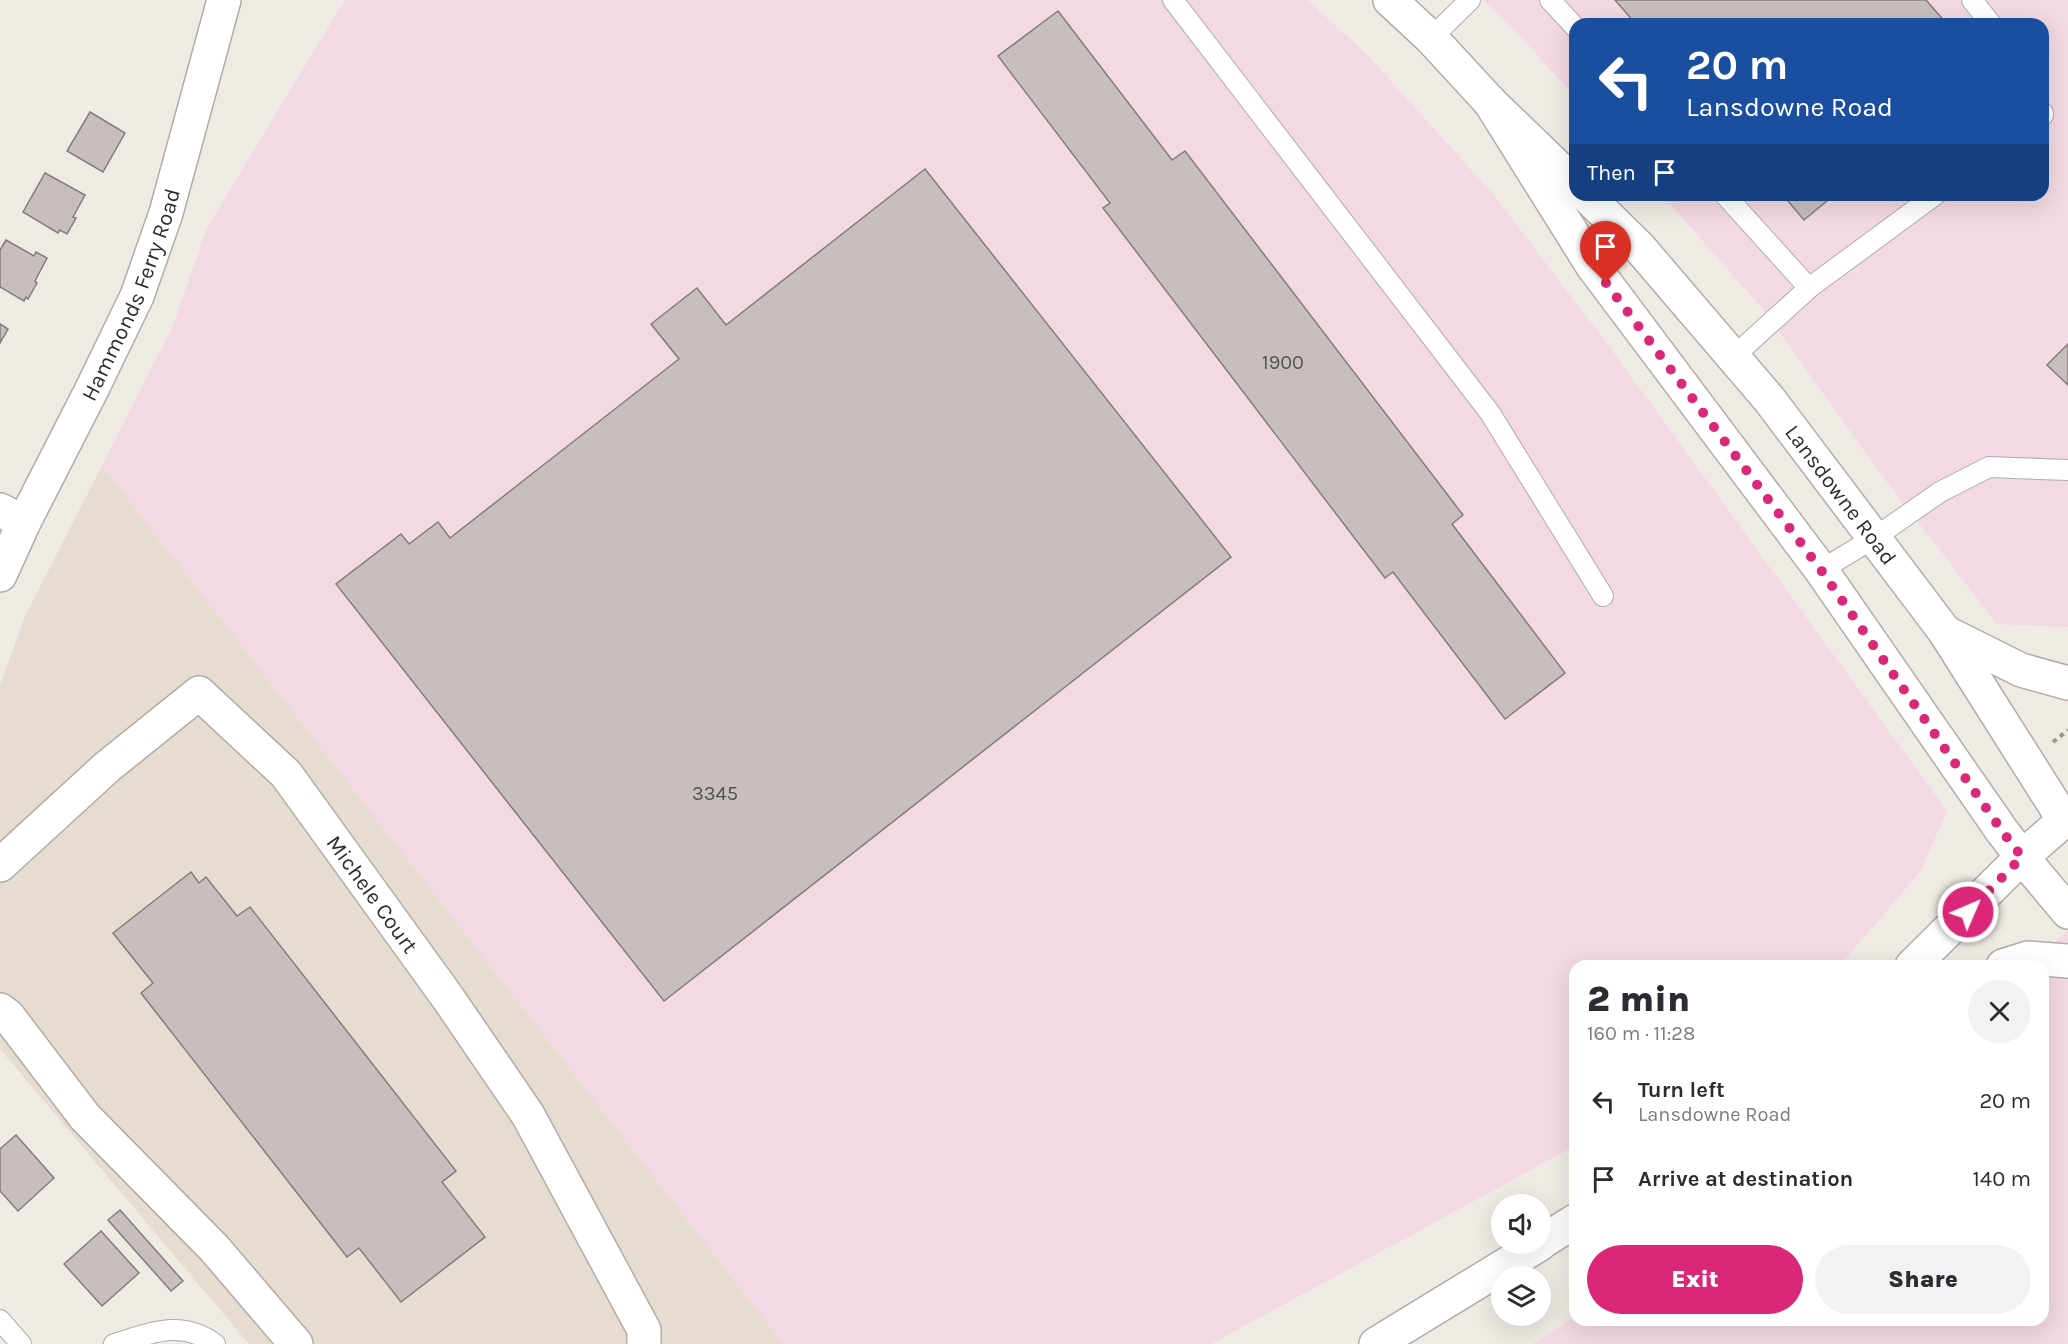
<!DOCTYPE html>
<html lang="en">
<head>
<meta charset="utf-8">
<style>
  :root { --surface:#fff; --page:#f2f2f3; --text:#2b2b33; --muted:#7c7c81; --accent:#db2777 }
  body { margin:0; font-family:Karla,sans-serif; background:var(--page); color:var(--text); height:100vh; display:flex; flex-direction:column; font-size:22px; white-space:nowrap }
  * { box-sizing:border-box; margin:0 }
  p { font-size:20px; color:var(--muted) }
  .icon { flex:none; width:33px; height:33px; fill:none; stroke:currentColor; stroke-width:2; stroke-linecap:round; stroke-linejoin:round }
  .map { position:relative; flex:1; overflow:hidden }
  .drawer { position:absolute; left:1569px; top:960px; width:480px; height:366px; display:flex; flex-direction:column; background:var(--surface); border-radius:18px; box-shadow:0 6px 24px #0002 }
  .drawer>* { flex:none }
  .hud { position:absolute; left:1569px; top:18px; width:480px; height:183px; border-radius:18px; box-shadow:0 6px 24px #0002; background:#1a4fa0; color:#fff; overflow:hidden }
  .fabs { position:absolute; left:1491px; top:1194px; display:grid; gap:12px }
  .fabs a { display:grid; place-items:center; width:60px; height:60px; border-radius:50%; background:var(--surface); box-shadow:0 6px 24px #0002; font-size:30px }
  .pin { position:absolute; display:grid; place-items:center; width:51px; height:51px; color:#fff; margin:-62px -26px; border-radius:50% 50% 50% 0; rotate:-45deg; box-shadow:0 0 6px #0007 }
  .pin .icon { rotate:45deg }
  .me { position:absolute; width:66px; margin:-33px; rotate:45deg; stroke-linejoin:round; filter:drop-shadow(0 0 4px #0008) }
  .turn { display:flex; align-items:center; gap:21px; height:126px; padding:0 18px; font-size:27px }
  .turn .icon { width:78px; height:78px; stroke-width:2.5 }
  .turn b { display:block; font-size:42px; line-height:51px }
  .then { display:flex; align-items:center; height:57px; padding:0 18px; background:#0003; gap:12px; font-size:22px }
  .round { display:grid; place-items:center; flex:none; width:63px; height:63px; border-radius:32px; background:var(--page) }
  .headline { display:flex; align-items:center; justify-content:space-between; height:102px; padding:0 18px }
  h1 { font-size:36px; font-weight:800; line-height:45px }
  .button { display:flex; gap:12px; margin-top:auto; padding:12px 18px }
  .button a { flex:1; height:69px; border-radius:36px; background:var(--accent); color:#fff; font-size:24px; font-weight:800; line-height:69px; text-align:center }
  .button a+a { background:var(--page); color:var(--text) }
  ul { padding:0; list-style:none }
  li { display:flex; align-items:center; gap:18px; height:78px; padding:0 18px }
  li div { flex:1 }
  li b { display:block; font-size:22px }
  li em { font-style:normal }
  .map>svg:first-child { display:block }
</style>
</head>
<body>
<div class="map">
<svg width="2068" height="1344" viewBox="0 0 2068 1344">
  <rect width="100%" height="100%" fill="#efeae4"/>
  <path fill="#f2d9e3" d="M345,0H1308L1368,56L1493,194L1606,342L1947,811L1920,872L1847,957L1836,966H1575V1146L1211,1344H783L102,466L173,326L207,228Z
    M1483,0H2068V627L1997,624L1880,473L1762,308L1662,195H2043V24H1575V97L1519,35Z
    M2068,930V1344H1533L1575,1317V1320H2043V966H2030Z"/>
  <path fill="#e6dcd0" d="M102,466L783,1344H249L0,1049V685L26,614Z"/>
  <path fill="#c7bfbe" stroke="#847c7b" stroke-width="1.5" d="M1615,0H1926L1947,24H1636Z
    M1058,11L1172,160L1185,151L1463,515L1452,524L1565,673L1505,719L1393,572L1385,578L1103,208L1110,203L998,56Z
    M90,112L125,133L103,172L67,151Z
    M925,169L1231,557L664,1001L336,584L401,534L409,544L438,522L450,538L679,359L651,324L697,288L726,325Z
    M45,173L85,195L73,217L76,218L67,234L60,230L58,233L23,212Z
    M1783,195H1834L1804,220Z
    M6,240L34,256L36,252L47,258L35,281L37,283L28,299L26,297L24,301L0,287V250Z
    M0,324L8,329L0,343Z
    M2068,344V385L2047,365Z
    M191,872L199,883L206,877L237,916L250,907L456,1171L442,1182L485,1237L401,1302L359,1248L347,1257L141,993L153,983L113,933Z
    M16,1135L54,1178L18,1211L0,1191V1149Z
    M120,1210L183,1281L171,1291L108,1220Z
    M101,1231L139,1273L102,1306L64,1264Z"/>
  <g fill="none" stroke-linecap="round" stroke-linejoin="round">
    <defs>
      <path id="service" d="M1173,0L1490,413L1603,596
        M1550,0L1575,27
        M1972,0L1991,24
        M1431,38L1470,0
        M2043,113V115
        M1725,195L1809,288L1935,195
        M1733,357L1809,288
        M1821,570L1874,538L1940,492L1989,467L2068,470
        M0,1320L21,1344
        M114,1344C151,1333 181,1319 215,1344"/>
      <g id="minor">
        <path d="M0,510L24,522"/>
        <path d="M2022,857L2068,912"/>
        <path id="s1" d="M0,865L107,767L199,693L286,774L448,998L528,1115L644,1330V1344"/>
        <path d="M0,1010L8,1016L85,1117L214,1248L296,1344"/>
      </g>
      <g id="tertiary">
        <path d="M1390,0L1431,38L1490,102L1575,184"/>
        <path d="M1490,102L1592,265L1821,570L2002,831L2022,857"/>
        <path id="s2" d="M1586,195L1639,247L1769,399L1945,632L2064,820"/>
        <path id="s3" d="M0,575L24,522L92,389L137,296L166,213L224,0"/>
      </g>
      <path id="primary" d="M1945,632L2021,670L2068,683
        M1912,966L2022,857L2068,817
        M2003,966L2028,958L2068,961
        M1540,1243L1575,1221
        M1376,1344L1540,1244"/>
    </defs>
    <use href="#service" stroke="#b1aca6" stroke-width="22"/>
    <use href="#minor" stroke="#b1aca6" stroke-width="36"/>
    <use href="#tertiary" stroke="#b1aca6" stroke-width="36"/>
    <use href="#primary" stroke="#b1aca6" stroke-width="36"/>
    <path stroke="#989490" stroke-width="4" stroke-dasharray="4.5 4.5" stroke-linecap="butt" d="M2053,742L2068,730"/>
    <use href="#service" stroke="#fff" stroke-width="20"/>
    <use href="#minor" stroke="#fff" stroke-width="33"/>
    <use href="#tertiary" stroke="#fff" stroke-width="33"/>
    <use href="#primary" stroke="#fff" stroke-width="33"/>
  </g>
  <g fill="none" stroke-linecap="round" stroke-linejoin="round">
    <path stroke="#db2777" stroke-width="10" stroke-dasharray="0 18" d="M1606,283L1821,570L2002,831L2022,857L1968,912"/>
  </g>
  <g text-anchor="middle" stroke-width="4.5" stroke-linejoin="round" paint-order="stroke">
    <g font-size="20" fill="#555250">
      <text x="1283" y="369">1900</text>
      <text x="715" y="800">3345</text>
    </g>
    <g font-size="22" fill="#2f2d2b" stroke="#fff">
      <text dy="8" stroke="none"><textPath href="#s3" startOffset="310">Hammonds Ferry Road</textPath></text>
      <text dy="8" stroke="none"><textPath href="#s2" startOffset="394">Lansdowne Road</textPath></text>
      <text dy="8" stroke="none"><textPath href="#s1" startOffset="530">Michele Court</textPath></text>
    </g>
  </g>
</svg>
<div class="fabs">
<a><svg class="icon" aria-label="sound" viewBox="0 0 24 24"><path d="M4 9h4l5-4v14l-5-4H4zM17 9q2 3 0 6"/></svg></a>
<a><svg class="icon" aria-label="layers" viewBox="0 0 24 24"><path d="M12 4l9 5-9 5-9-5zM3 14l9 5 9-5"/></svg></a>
</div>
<div class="pin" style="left:1606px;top:283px;background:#d93025"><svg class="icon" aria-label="arrive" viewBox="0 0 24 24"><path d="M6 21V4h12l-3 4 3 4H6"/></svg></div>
<svg class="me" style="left:1968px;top:912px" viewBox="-20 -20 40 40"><circle r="17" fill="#db2777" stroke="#fff" stroke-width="3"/><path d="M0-11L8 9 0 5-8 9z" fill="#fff"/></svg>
<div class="hud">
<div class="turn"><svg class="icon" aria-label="left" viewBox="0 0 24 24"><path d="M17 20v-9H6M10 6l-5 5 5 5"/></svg><div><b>20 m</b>Lansdowne Road</div></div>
<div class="then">Then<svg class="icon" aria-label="arrive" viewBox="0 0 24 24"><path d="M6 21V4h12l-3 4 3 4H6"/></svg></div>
</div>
<section class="drawer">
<div class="headline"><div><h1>2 min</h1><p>160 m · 11:28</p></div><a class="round"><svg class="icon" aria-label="close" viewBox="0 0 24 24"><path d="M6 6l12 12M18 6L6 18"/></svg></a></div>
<ul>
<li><svg class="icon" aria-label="left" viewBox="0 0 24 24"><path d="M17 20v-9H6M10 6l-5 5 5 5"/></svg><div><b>Turn left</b><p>Lansdowne Road</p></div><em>20 m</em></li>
<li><svg class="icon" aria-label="arrive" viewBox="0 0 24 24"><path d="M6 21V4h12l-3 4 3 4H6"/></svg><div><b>Arrive at destination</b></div><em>140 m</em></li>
</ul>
<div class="button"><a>Exit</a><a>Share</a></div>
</section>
</div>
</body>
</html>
